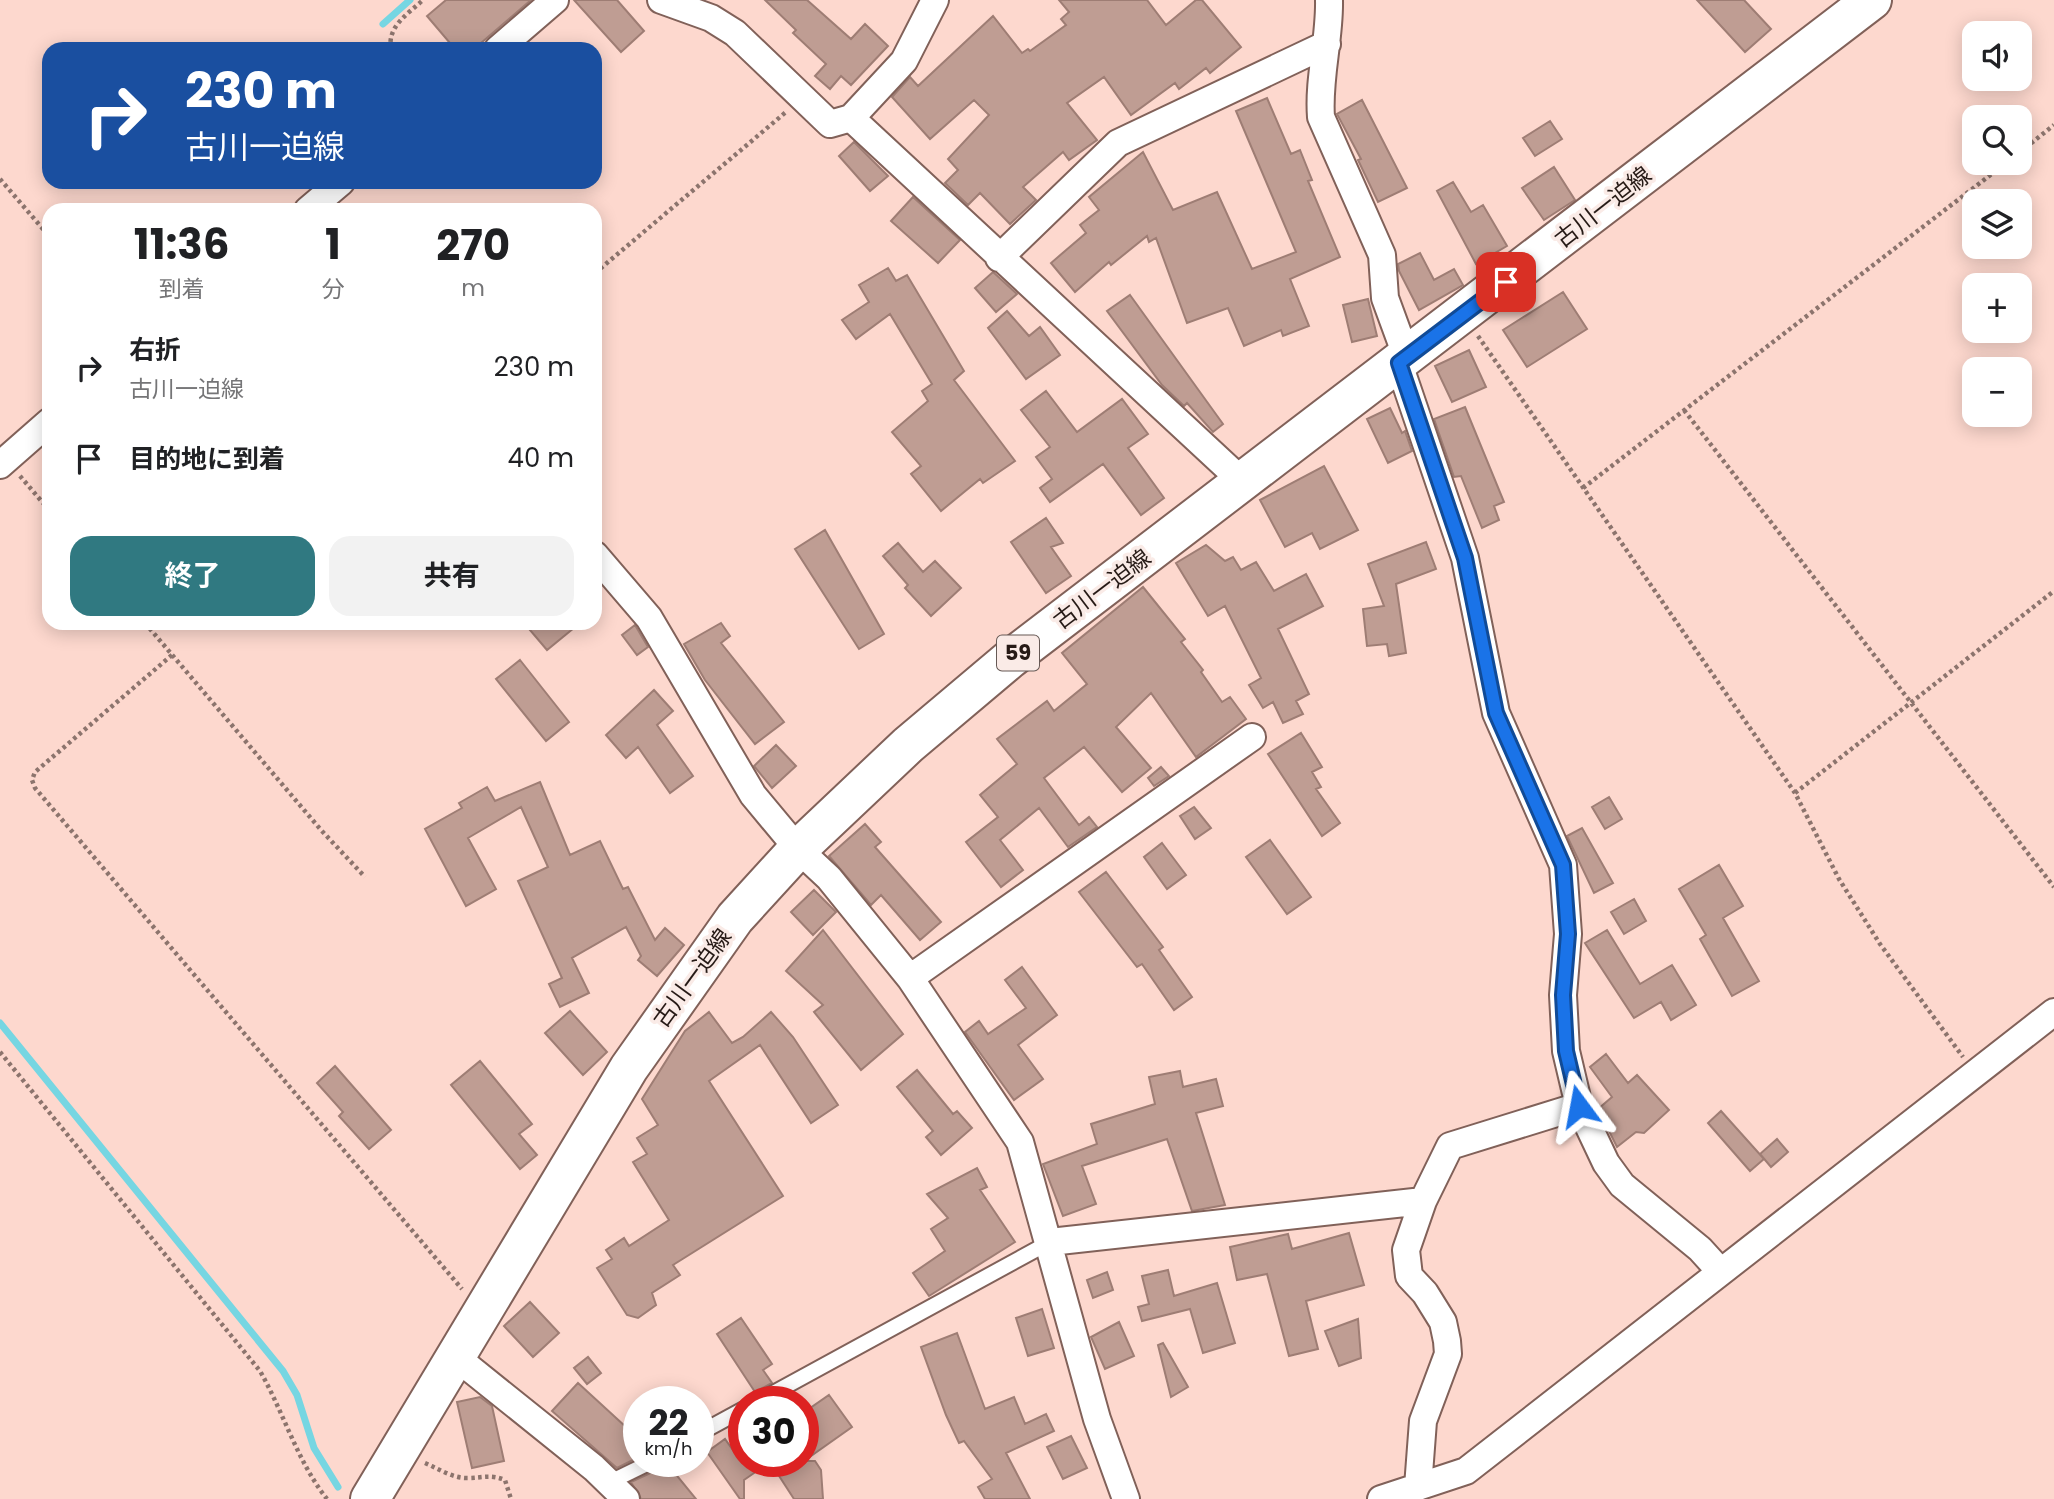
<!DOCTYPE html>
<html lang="ja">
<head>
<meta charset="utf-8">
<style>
  :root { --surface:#fff; --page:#f2f2f2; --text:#202124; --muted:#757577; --accent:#307981 }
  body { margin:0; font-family:Poppins,"Noto Sans JP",sans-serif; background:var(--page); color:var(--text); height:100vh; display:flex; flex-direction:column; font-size:26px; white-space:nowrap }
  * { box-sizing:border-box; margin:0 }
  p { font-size:23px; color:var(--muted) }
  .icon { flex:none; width:38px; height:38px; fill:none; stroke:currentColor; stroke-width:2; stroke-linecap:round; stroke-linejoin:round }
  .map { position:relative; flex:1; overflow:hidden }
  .drawer { position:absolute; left:42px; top:203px; width:560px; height:427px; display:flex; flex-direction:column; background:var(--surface); border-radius:21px; box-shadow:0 4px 18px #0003 }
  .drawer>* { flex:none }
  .banner { position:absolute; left:42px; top:42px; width:560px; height:147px; border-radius:21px; box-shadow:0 4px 18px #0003; background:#1a4fa0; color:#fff; overflow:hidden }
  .fabs { position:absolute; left:1962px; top:21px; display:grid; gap:14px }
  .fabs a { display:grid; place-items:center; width:70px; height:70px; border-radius:14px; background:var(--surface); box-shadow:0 4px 18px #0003; font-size:35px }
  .speed { position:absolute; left:623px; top:1386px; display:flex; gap:14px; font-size:35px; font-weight:700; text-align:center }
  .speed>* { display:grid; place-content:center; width:91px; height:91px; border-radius:50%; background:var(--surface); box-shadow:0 4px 18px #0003; line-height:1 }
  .speed small { font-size:18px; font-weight:400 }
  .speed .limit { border:10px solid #d22; background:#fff; color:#111 }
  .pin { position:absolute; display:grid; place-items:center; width:60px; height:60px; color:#fff; margin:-30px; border-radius:14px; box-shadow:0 4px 10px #0006 }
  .me { position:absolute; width:77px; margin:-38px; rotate:347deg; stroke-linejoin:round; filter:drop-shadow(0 0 5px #0008) }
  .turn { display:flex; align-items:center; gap:24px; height:147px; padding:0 28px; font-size:32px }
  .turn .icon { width:91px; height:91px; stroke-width:2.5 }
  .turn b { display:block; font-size:49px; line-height:60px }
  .eta { display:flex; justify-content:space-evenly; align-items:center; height:119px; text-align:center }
  .eta b { font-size:42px; font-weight:700; line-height:49px }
  .cta { display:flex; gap:14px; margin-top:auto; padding:14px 28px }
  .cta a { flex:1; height:80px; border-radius:21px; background:var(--accent); color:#fff; font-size:28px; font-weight:700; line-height:80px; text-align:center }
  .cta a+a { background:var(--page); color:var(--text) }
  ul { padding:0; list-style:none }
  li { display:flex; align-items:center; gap:21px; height:91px; padding:0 28px }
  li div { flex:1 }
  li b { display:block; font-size:26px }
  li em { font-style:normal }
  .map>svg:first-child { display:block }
</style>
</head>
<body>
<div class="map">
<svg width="2054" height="1499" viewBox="0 0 2054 1499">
  <rect width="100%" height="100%" fill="#fdd8ce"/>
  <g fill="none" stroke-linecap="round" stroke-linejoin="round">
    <path stroke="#76d6e2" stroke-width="7" d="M383,24L410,0
      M0,1023L283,1371L297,1395L314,1448L338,1487"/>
  </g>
  <path fill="#bf9d93" stroke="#9e7d74" stroke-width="2" d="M446,0H531L474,49H455L427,16Z
    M574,0H617L644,31L621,52Z
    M765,0H807L851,39L865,24L888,46L851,85L841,76L830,89L815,76L826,64L793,33L796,30Z
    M1059,0H1147L1166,25L1196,0H1202L1241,47L1210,73L1206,68L1179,89L1175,83L1131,115L1104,77L1067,103L1097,140L1069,160L1063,152L1023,187L1036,200L1010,224L980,193L968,205L945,183L958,170L948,159L989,115L974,100L930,139L892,97L910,77L918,86L993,16L1022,53L1028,49L1030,51L1066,25L1061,19L1069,12Z
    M1697,0H1744L1771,29L1745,52Z
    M1267,98L1291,154L1300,150L1312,180L1308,181L1340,257L1290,279L1309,326L1283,336L1281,330L1244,346L1228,308L1187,323L1156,238L1149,242L1147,236L1111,265L1109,262L1075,292L1051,263L1086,233L1080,225L1099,210L1089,197L1143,152L1173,210L1217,192L1252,269L1296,252L1236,111Z
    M1362,100L1407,188L1378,202L1358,160L1361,159L1337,114Z
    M1550,121L1562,139L1535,156L1523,138Z
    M854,142L888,176L870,191L839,156Z
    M1554,167L1575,200L1544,220L1522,188Z
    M1453,182L1471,212L1483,205L1507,246L1476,264L1437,191Z
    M913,197L960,240L938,263L891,221Z
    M1420,253L1434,280L1454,269L1463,285L1419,310L1399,271L1398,264Z
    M888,268L896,281L907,275L964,371L954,380L1015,461L983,483L980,479L941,511L911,474L921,466L892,432L928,401L922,391L932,384L890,314L856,339L842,320L869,302L859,285Z
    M993,272L1017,294L996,312L975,288Z
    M1563,292L1587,329L1527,367L1503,330Z
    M1130,295L1223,424L1213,432L1187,403L1184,406L1162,385L1107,311Z
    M1368,299L1377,336L1352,342L1343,305Z
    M1007,311L1029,336L1040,327L1060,355L1026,379L988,328Z
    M1469,350L1486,387L1452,402L1435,366Z
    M1046,391L1077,432L1122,399L1148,434L1128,448L1164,498L1141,515L1103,464L1050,502L1040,488L1052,479L1036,457L1050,447L1021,410Z
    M1465,407L1504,502L1494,506L1499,520L1482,528L1461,476L1454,477L1434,419Z
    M1390,408L1402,433L1405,431L1412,451L1388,463L1367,419Z
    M1324,466L1358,530L1320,549L1312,533L1285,547L1260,500Z
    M1046,518L1063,543L1051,547L1071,576L1046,593L1011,542Z
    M825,530L884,634L859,649L795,549Z
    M1426,542L1436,569L1396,584L1406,653L1389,656L1387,644L1367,646L1363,609L1384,606L1368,564Z
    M898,543L923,572L935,561L961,588L931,616L905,588L908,585L883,556Z
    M1206,545L1225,561L1233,557L1241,570L1256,562L1274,591L1306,574L1323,606L1278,629L1309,694L1296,701L1303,714L1283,723L1273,702L1263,708L1249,685L1261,678L1225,606L1208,616L1176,563Z
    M1143,587L1185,639L1181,642L1203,670L1201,672L1222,702L1230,697L1246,719L1196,757L1151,693L1116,727L1151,768L1122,792L1084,747L1044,778L1079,825L1089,817L1097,827L1068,847L1039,808L1000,840L1023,870L1001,887L966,842L998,817L980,795L1017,764L997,739L1047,701L1054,711L1087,684L1062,653Z
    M524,623H580L547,650Z
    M721,623L730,636L721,643L784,722L755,744L705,680L684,644Z
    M635,625L648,647L637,655L622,635Z
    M520,660L569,722L546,741L496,679Z
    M654,690L673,711L657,725L693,776L670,793L638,747L626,758L606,735Z
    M1301,733L1322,767L1312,772L1321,787L1316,789L1340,823L1322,836L1268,754Z
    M776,745L796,766L772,788L754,766Z
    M1161,767L1169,776L1154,786L1148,778Z
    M540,782L570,855L600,841L623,889L628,887L655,940L665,928L684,945L657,976L638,960L641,956L626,927L572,958L589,993L560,1007L549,984L562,978L518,881L548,867L521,807L468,838L496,889L466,906L425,829L462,808L459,803L487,787L495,801Z
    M1609,797L1622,819L1605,829L1592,807Z
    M1194,807L1211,828L1195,839L1180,816Z
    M865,824L881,842L875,847L941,922L920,940L881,895L871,905L829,856Z
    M1582,828L1613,883L1594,893L1567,836Z
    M1270,840L1311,897L1287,914L1246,857Z
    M1162,843L1186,875L1167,889L1144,857Z
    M1719,865L1743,906L1723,918L1759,981L1732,996L1700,939L1706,935L1679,889Z
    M1106,872L1163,947L1159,950L1192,997L1174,1010L1142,964L1137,967L1079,892Z
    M814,890L836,912L813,935L791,912Z
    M1634,899L1646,921L1624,934L1611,912Z
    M823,930L903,1034L861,1070L814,1012L823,1005L786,971Z
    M1607,930L1640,984L1672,965L1696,1005L1671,1020L1661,1002L1634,1018L1585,943Z
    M1022,967L1057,1015L1018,1045L1043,1079L1014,1100L965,1032L979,1021L988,1034L1026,1008L1005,980Z
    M570,1011L607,1052L583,1075L545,1033Z
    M709,1012L732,1043L743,1037L771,1012L793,1037L838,1105L811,1123L760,1045L709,1081L783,1196L673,1265L680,1275L652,1293L656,1305L638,1318L627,1315L597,1268L612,1259L606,1250L624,1238L629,1246L669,1220L633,1162L647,1154L637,1138L658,1125L642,1099L685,1031Z
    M1606,1054L1628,1083L1637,1075L1669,1110L1644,1133L1636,1132L1617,1147L1598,1109L1612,1097L1590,1067Z
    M480,1061L532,1124L519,1134L537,1155L520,1169L451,1085Z
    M335,1066L391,1130L369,1149L339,1116L343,1112L317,1083Z
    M917,1070L953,1114L957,1111L972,1128L941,1155L926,1137L933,1131L897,1087Z
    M1180,1071L1183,1087L1216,1079L1223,1106L1196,1113L1225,1205L1192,1211L1167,1139L1082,1166L1096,1204L1063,1216L1043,1164L1097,1144L1091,1124L1155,1104L1149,1077Z
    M1721,1111L1764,1159L1750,1171L1708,1123Z
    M1777,1139L1788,1152L1771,1167L1760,1154Z
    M977,1168L987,1187L980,1190L1015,1242L929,1296L913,1273L945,1251L931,1229L948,1218L927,1194Z
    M1349,1233L1364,1285L1306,1301L1318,1349L1289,1356L1267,1274L1237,1280L1230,1247L1288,1234L1292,1249Z
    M1168,1270L1174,1296L1217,1283L1235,1343L1203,1353L1190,1309L1142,1321L1138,1307L1149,1304L1142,1276Z
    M1107,1272L1113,1290L1093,1298L1087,1280Z
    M530,1302L559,1333L533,1357L504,1326Z
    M1042,1309L1054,1348L1028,1356L1016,1318Z
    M741,1318L772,1364L763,1370L772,1383L755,1392L717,1334Z
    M1358,1319L1361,1358L1339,1366L1325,1331Z
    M1119,1322L1134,1356L1105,1369L1091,1337Z
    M957,1333L985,1409L1014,1397L1025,1424L1046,1414L1054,1431L1006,1453L1030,1499H985L978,1487L992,1479L964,1441L959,1443L946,1415L921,1347Z
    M1163,1343L1188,1387L1171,1397L1158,1345Z
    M588,1357L601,1373L587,1384L574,1368Z
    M578,1383L639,1439V1457L617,1468L552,1411Z
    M829,1395L852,1427L804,1461H815L821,1470L823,1499H794L770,1462L744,1480V1499H740L707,1452L725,1439L735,1453L744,1446V1461H803V1413Z
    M480,1397L492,1406L504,1461L472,1468L457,1402Z
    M1071,1436L1087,1468L1063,1479L1047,1447Z
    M663,1461H665L696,1499H641L631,1482L657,1470Z"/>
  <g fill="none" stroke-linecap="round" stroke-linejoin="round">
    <defs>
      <path id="lane" d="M757,1402L1050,1242
        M698,1434L744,1409
        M608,1483L653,1461"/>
      <path id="street" d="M661,0L711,18L735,33L830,124L851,118L904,61L935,0
        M1329,0C1330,39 1318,78 1321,117L1382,255L1385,298L1407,358
        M498,49L555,0
        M851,118L1243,482
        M308,210L341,182
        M999,258L1118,143L1327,44
        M1399,364L1465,558L1496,713L1563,865L1568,934L1563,995L1566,1051L1579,1106L1606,1163L1622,1185L1700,1249L1720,1271
        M0,465L49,422
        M595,555L649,618L753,795L798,849L829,878L910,978L1020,1142L1097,1419L1126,1499
        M910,978L1252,737
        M1050,1242L1423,1201
        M457,1358L594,1468L626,1499
        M1418,1487L1423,1421L1448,1354L1447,1341L1443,1322L1425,1293L1409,1276L1406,1250L1423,1201L1450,1146L1579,1106
        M1381,1499L1466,1471L2054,1012"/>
      <path id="primary" d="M370,1499L629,1068L735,918L798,849L908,745L1010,659L1872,0"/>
    </defs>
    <use href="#lane" stroke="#816159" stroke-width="18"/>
    <use href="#street" stroke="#816159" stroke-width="30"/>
    <use href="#primary" stroke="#816159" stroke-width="42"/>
    <path stroke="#8c746d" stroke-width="4.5" stroke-dasharray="3.5 3.5" stroke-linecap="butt" d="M391,49C387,26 408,14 423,0
      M2020,152L2054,125
      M0,179L49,236
      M595,273L786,112
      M1478,336L1795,793L1839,879L1880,944L1963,1057
      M1684,410L2054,887
      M20,476L49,510
      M1583,488L2006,163
      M145,623L321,830L365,877
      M172,655L35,772L32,780L35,788L462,1289
      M1795,793L2054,591
      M0,1052L260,1371C284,1413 297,1461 327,1499
      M425,1463C439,1469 452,1478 467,1478C483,1478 490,1474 505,1480L511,1499"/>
    <use href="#lane" stroke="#fff" stroke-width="14"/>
    <use href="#street" stroke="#fff" stroke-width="26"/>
    <use href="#primary" stroke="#fff" stroke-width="38"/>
  </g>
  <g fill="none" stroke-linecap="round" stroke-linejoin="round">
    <defs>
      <path id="route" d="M1506,282L1399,363L1465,558L1496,713L1563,865L1568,934L1563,995L1566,1051L1579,1106"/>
    </defs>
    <use href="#route" stroke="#114b97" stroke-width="18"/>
    <use href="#route" stroke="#1a73e8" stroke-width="12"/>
  </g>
  <g text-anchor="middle" stroke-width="7" stroke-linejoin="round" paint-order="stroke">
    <rect fill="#faebe7" stroke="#665955" stroke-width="2" x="997" y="635.5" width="42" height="35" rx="5"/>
    <g font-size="21" font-weight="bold" fill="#261a16">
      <text x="1018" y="660">59</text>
    </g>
    <g font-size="23" fill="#261a16" stroke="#faebe7">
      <text transform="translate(1603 207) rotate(-38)" y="8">古川一迫線</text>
      <text transform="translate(1102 589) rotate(-37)" y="8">古川一迫線</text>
      <text transform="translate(692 978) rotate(-54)" y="8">古川一迫線</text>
    </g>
  </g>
</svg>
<div class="fabs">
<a><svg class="icon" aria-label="sound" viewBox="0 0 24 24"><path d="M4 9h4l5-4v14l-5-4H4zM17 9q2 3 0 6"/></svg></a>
<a><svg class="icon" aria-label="search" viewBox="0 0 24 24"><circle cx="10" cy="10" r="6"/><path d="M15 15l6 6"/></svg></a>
<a><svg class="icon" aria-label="layers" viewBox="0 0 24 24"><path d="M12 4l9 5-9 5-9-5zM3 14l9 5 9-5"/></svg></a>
<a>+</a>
<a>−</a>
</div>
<div class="speed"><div>22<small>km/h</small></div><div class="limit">30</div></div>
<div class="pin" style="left:1506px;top:282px;background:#d93025"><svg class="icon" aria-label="arrive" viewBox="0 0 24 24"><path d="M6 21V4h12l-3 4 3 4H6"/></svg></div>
<svg class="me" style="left:1579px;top:1106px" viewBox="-20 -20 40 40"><path d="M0-17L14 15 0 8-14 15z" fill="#1a73e8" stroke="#fff" stroke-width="4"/></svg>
<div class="banner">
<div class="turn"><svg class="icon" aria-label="right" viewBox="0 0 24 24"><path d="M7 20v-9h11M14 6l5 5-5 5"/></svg><div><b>230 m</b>古川一迫線</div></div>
</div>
<section class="drawer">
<div class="eta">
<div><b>11:36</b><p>到着</p></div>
<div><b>1</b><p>分</p></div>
<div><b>270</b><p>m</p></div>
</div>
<ul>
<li><svg class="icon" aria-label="right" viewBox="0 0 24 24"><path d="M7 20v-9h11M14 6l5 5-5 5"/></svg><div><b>右折</b><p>古川一迫線</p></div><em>230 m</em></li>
<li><svg class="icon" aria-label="arrive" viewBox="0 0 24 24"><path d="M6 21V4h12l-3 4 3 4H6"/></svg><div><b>目的地に到着</b></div><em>40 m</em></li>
</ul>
<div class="cta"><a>終了</a><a>共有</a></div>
</section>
</div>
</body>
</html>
